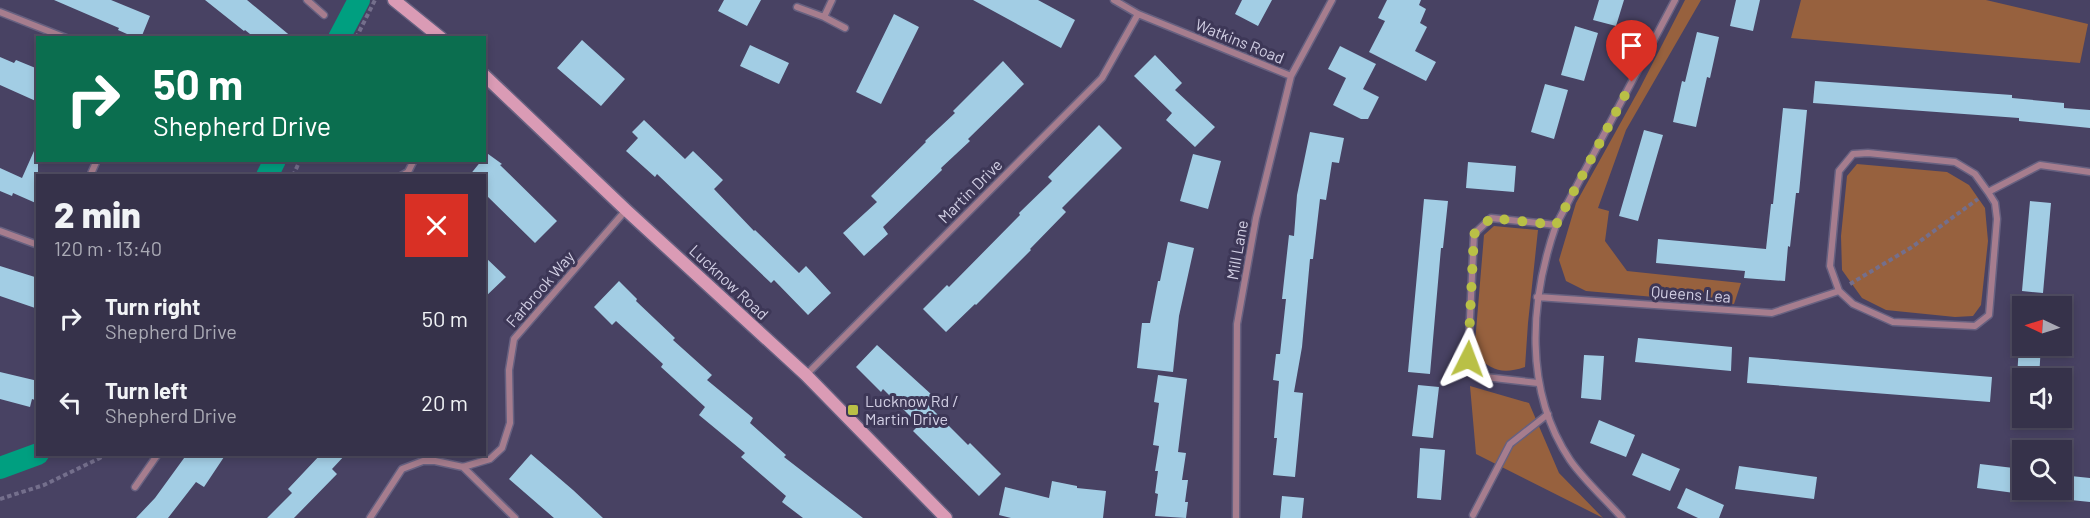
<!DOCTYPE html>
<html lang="en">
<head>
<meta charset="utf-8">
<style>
  :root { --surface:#36324a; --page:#3d3a51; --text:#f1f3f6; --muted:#aaaab5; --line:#504d62 }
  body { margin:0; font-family:Barlow,sans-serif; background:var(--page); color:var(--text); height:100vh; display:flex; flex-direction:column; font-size:22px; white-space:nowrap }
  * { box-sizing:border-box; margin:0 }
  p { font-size:20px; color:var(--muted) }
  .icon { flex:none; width:33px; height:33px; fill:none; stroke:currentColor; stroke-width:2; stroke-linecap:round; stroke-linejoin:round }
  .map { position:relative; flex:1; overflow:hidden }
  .side { position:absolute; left:36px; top:174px; width:450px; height:282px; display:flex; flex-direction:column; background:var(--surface); border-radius:0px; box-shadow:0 3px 9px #0003,0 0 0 2px var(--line) }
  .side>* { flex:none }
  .guide { position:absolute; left:36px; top:36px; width:450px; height:126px; border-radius:0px; box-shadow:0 3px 9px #0003,0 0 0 2px var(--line); background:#0b6e4f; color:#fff; overflow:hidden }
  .needle { width:39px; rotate:274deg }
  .controls { position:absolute; left:2012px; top:296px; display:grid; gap:12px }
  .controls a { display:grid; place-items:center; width:60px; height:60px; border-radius:0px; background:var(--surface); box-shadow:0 3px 9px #0003,0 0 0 2px var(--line); font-size:30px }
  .pin { position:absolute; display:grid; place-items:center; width:51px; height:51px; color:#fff; margin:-62px -26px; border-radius:50% 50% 50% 0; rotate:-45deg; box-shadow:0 0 6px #0007 }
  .pin .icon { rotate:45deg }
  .me { position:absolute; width:66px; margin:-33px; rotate:3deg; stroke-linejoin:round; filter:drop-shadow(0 0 4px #0008) }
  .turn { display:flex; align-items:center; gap:21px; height:126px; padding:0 18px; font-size:27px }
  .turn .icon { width:78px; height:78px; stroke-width:2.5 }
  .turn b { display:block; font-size:42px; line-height:51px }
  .round { display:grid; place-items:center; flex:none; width:63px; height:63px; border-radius:0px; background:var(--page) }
  .head { display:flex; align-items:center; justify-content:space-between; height:102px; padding:0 18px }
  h1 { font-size:36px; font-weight:800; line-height:45px }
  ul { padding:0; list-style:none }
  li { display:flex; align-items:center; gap:18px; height:84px; padding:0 18px }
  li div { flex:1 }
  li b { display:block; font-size:22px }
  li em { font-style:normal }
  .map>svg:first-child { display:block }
</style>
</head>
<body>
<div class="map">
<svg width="2090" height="518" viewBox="0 0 2090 518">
  <rect width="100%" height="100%" fill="#484263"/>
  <path fill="#97613e" d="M1685,0H1701L1626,130L1598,208L1609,211L1605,241L1627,271L1741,283L1734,304L1586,291L1566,281L1559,260L1576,203L1640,88Z
    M1801,0H1986L2088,24L2080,63L1791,38Z
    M1857,164L1947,172L1969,185L1985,208L1988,241L1981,305L1973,316L1955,317L1886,310L1862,298L1842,270L1841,236L1847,176Z
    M1494,226L1538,230L1528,323L1525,367C1501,375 1493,370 1474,355L1484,235Z
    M1470,386L1529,403L1559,473L1603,518L1476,454Z"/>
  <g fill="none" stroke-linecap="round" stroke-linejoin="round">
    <path stroke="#009f80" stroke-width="22" d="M339,38L359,0
      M267,176L275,160
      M0,468L38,454"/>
  </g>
  <path fill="#a2cde4" d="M54,0H111L150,16L141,38H136L118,30L119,28Z
    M205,0H247L293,38H255L245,30L244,31Z
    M724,0H761L747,26L718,11Z
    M973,0H1038L1075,20L1061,48Z
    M1242,0H1272L1258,26L1235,14Z
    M1387,0H1421L1419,5L1426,9L1420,23L1427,27L1415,51L1436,62L1426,81L1369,52L1385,21L1378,18Z
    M1599,0H1624L1616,26L1593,20Z
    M1736,0H1760L1753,31L1730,26Z
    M894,14L919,27L881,104L856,92Z
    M1575,26L1598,33L1584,81L1561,75Z
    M1697,32L1719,37L1710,78L1707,77L1696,127L1673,122L1682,81L1685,82Z
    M582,40L625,79L601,106L557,68Z
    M750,45L789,63L779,84L740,66Z
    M1340,46L1376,64L1363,89L1379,97L1368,119H1361L1333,105L1346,78L1328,69Z
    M1155,55L1182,83L1175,90L1215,127L1195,147L1166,120L1172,113L1134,76Z
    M0,57L14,63L16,60L38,69V102L0,85Z
    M1003,61L1024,84L968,139L970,141L941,168L942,170L883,227L888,234L864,256L843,233L877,202L871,196L926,142L925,141L955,113L953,111Z
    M1815,81L2012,95V98L2064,103V108L2090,110V128L2019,121V118L1813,103Z
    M1545,84L1568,90L1554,139L1531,132Z
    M1783,108L1807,110L1799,193H1796L1790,247L1788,246L1785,281L1744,278L1745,271L1656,263L1658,239L1766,249L1771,204H1773Z
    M644,120L685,159L693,151L723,180L714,189L754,231L755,230L799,273L806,266L831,293L808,315L774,280L771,283L657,174L655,177L626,151L638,138L632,132Z
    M1099,125L1122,148L1062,208L1066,212L1030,249L1031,250L976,305L975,304L946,332L923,309L947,285L949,287L1020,215L1019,213L1052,181L1048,177Z
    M1644,130L1663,135L1638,221L1619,216Z
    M1310,132L1344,138L1339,163L1332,162L1326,200L1320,199L1313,259H1310L1302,347L1294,392L1303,393L1295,477L1273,475L1277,438H1274L1279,381L1273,380L1276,354H1280L1286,299H1282L1289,235L1294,236L1297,195Z
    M38,142V204L13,193L12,196L0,191V168L22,178Z
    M484,151L502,164L500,165L557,221L535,243L484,193V176H469L482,160H484Z
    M1193,154L1221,161L1208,209L1180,201Z
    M1468,162L1516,166L1514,192L1466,188Z
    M1424,199L1448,201L1443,248H1441L1430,374L1408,372Z
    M2030,201L2051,203L2043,293L2022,291Z
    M1168,242L1194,248L1179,316L1173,372L1137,368L1142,323H1150L1158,281H1160Z
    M484,256L506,277L484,298Z
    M0,266L38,278V309L0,296Z
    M619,281L637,299L636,301L675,338L673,340L712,375L707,380L753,418L750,423L786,455L784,457L863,518H803L782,502L786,496L741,457L745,453L699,415L705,407L661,367L663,364L616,321L612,325L594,307Z
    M1638,338L1732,347L1731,371L1635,362Z
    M877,345L932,395L925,402L968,445L970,443L1001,474L979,496L913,431L919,425L883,389L881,392L856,367Z
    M2019,345H2041L2039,378H2017Z
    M1584,355L1604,356L1601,400L1581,398Z
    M1749,357L1992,377L1990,402L1747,383Z
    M0,372L38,381V401L32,399L30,407L0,399Z
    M1158,375L1187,379L1178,452L1186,453L1182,480H1188L1185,502H1188L1186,518L1155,516L1158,494L1155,493L1158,471H1155L1159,446L1153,445L1159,403L1154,402Z
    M1418,385L1439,387L1433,438L1412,436Z
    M1599,420L1635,435L1626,457L1590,443Z
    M1420,448L1445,450L1441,500L1417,498Z
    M1642,453L1680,469L1670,491L1632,475Z
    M187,454H226L204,487L196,482L168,518H136L155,498Z
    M321,454H346L332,469L337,474L294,518H267L292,493L288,489Z
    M531,454L573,490L603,518H554L509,479Z
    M1980,464L2022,469V494L1977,488Z
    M1739,466L1817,477L1814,499L1735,489Z
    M2061,475L2090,478V502L2061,499Z
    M1052,481L1077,486V488L1106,491L1103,518H1011L999,515L1005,487L1049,498Z
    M1686,488L1724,505L1719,518H1698L1677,508Z
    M1282,496L1304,498L1302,518H1280Z"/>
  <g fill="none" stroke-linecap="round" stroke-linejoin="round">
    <defs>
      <path id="street" d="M307,0L324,15
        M1114,0L1138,14L1291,76
        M797,7L824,17L845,28
        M0,12L66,38
        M824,17L832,0
        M90,176L97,160
        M401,176L408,172L414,160
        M0,231L38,245
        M1839,291L1853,304L1893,322L1975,326L1989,315L1997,219L1995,203L1988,192
        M1537,297L1772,313L1839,291L1830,266L1839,171L1853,154L1868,153L1955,162L1975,174L1988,192L2040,165L2090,172
        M806,375L1102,78L1138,14
        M1538,383L1485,377L1468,359L1474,234L1491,218L1556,225
        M463,467L515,518
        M135,487L158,454
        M1473,515L1510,444L1548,414
        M370,518L402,469L423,461H435L463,467L490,459L502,448L510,423L509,370L514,339L626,210
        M1236,518L1237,324L1256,218L1291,76L1332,0
        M1622,518C1606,500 1583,479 1570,460C1523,390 1530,300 1556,225L1675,0"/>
      <path id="secondary" d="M394,0L441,38
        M484,75L626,210L806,375L946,518"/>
    </defs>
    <use href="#street" stroke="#676180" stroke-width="9"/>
    <use href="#secondary" stroke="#676180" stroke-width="15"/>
    <path stroke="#746f8c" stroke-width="4" stroke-dasharray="4.5 3" stroke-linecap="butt" d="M356,38L375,0
      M293,176L300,160
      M1850,284L1912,247L1978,199
      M0,499L44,485L100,458L102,454"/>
    <use href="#street" stroke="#a67d8e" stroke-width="6"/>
    <use href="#secondary" stroke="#da9bb5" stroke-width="12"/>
  </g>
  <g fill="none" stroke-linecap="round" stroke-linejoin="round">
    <path stroke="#b9c046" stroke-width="10" stroke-dasharray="0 18" d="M1468,359L1474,234L1491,218L1556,225L1632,82"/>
  </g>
  <rect fill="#b9c046" stroke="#3d3757" stroke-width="2" x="847" y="404" width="12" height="12" rx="3"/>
  <g text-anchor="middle" stroke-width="6" stroke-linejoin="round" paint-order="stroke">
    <g font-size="16" fill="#d3d0e5" stroke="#3d3757">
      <text transform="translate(1240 41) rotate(22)" y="6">Watkins Road</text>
      <text transform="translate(970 191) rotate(-45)" y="6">Martin Drive</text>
      <text transform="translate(1237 250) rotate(-80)" y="6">Mill Lane</text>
      <text transform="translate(729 282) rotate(43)" y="6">Lucknow Road</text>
      <text transform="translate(540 289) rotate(-49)" y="6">Farbrook Way</text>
      <text transform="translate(1691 294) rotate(4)" y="6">Queens Lea</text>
    </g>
    <g font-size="16" fill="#d3d0e5" stroke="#3d3757" text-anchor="start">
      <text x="865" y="407">Lucknow Rd /<tspan x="865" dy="18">Martin Drive</tspan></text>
    </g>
  </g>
</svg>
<div class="controls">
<a><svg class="needle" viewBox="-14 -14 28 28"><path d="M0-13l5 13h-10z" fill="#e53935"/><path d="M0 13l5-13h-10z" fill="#aaaab5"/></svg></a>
<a><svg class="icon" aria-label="sound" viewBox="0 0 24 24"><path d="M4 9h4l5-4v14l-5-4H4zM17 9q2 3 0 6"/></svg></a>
<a><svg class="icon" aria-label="search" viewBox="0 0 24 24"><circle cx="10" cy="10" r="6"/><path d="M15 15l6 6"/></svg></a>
</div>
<div class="pin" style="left:1632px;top:82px;background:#d93025"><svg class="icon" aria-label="arrive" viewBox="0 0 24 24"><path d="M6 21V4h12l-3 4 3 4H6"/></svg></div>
<svg class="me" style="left:1468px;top:359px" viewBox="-20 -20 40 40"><path d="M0-17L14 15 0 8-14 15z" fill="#b9c046" stroke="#fff" stroke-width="4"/></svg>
<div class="guide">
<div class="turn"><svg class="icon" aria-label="right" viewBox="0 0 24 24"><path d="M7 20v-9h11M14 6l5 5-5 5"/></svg><div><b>50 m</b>Shepherd Drive</div></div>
</div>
<section class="side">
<div class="head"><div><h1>2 min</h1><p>120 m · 13:40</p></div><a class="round" style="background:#d93025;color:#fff"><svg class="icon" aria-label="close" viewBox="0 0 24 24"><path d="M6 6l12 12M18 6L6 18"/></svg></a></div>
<ul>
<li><svg class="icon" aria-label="right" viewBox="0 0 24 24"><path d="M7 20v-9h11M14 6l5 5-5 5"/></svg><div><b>Turn right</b><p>Shepherd Drive</p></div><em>50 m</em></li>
<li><svg class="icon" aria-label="left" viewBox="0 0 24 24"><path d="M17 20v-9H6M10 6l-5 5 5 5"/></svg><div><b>Turn left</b><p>Shepherd Drive</p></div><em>20 m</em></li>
</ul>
</section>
</div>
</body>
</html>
